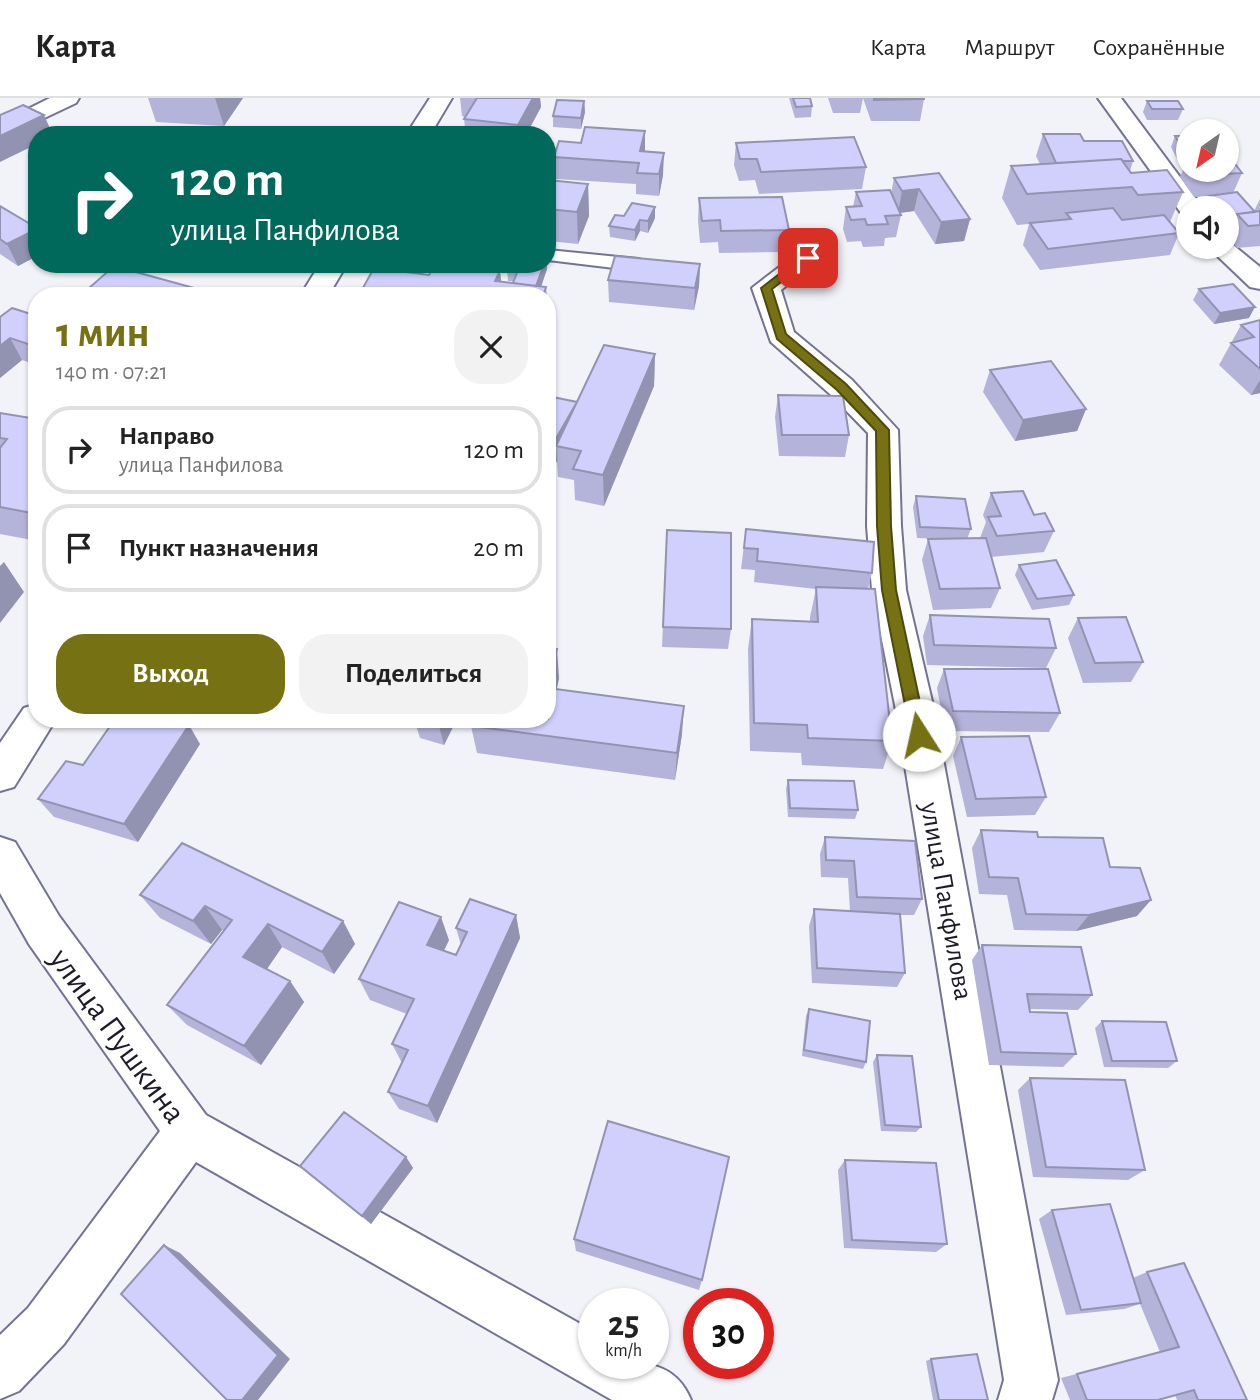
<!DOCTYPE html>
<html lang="ru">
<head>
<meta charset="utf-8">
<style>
  :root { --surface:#fff; --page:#f2f2f2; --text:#222; --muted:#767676; --line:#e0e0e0; --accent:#767214 }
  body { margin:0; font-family:"Alegreya Sans",sans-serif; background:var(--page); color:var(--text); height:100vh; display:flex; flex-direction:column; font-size:26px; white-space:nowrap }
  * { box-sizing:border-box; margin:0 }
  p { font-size:23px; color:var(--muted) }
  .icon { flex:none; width:38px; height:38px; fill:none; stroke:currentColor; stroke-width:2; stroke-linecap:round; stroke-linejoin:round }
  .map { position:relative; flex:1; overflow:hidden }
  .drawer { position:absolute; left:28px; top:189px; width:528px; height:441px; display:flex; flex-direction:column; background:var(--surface); border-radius:28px; box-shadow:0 2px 5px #0004 }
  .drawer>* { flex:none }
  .top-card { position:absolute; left:28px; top:28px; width:528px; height:147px; border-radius:28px; box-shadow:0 2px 5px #0004; background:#00695c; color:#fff; overflow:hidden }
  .needle { width:46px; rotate:214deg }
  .fabs { position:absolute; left:1176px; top:21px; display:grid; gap:14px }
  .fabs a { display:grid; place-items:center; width:63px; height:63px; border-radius:50%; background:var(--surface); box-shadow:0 2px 5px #0004; font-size:35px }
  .speed { position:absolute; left:578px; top:1190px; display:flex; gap:14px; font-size:35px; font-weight:700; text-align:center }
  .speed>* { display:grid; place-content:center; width:91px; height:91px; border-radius:50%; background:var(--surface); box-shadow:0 2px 5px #0004; line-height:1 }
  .speed small { font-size:18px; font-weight:400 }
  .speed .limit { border:10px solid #d22; background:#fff; color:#111 }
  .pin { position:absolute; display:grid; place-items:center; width:60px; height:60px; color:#fff; margin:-30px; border-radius:14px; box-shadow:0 4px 10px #0006 }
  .me { position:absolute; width:77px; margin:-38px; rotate:350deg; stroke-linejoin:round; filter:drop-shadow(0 0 5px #0008) }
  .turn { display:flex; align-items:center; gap:24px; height:147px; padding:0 28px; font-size:32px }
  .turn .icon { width:91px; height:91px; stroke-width:2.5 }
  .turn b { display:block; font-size:49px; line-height:60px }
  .round { display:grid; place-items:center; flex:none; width:74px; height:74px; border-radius:28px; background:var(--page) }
  .headline { display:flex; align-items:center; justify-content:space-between; height:119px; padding:0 28px }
  h1 { font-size:42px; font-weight:700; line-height:52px; color:var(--accent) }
  .button { display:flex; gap:14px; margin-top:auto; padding:14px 28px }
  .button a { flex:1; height:80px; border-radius:28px; background:var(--accent); color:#fff; font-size:28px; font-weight:700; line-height:80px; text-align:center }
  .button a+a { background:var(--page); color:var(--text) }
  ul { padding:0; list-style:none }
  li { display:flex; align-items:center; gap:21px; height:88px; margin:0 14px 10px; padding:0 14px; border:4px solid var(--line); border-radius:28px }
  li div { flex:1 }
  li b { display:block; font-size:26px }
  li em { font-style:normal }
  header { display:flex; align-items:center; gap:42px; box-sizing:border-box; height:98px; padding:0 35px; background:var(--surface); border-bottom:2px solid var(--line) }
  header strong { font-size:33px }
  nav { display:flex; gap:38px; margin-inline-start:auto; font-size:24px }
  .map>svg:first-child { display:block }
</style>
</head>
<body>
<header>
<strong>Карта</strong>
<nav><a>Карта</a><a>Маршрут</a><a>Сохранённые</a></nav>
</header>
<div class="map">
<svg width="1260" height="1302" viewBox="0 0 1260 1302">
  <rect width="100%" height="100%" fill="#f2f2f9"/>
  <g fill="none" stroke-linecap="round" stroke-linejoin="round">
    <defs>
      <path id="service" d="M548,152L639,161L648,167L639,173L548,162Z"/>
      <path id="minor" d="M50,0H79L76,5L0,41V25Z
        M430,0H452L430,37H406Z
        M1098,0H1121L1203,110H1188V117L1181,115Z
        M1227,142L1260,169V191L1250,189L1208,149H1227Z
        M808,152L817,154L821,160L781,192L794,234L852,282L898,332L901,428L906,492L934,612L1058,1282L1052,1302H998L1004,1282L896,612L872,492L867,428L868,335L830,296L771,244L752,190L799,154Z
        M320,166H347L328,198H300Z
        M37,606V621H56L14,689L0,693V645L24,610Z
        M0,739L15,744L59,818L206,1017L593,1233V1265C634,1265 673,1258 691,1302H612L196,1064L64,1246L19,1293L0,1301V1237L28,1210L160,1033L29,846L0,795Z"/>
    </defs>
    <use href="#service" stroke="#747393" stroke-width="4"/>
    <use href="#minor" stroke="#747393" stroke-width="4"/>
    <use href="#service" fill="#fff" fill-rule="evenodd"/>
    <use href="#minor" fill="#fff" fill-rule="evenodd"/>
  </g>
  <path fill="#b4b3da" d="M148,0H243L224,28L156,24Z
    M460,0H540L541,9L526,37H466L464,21L465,19L462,18Z
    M789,0H810L812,8L811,19L795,20Z
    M828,0H863L860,15H833Z
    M863,0H924V1L920,23H871Z
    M584,3L585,14L581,31L553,29V18Z
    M1147,3L1183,11L1178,22H1147L1143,14Z
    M645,33V54L663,77L659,98L636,96V86L556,81L554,59L581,45Z
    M1043,36L1084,43L1133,63L1130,73L1131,75L1183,94L1170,124L1179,135L1170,157L1040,172L1023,147L1029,126L1017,127L1002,100L1011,68L1040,66L1036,58Z
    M1175,38H1188V72H1227L1242,75L1233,95L1254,113L1260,101V148L1237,150L1227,138L1230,130H1227V110H1206L1204,109L1209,98L1194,99L1180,79L1188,61H1177L1171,49Z
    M736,45L866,69L862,91L759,96L755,82L739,83L734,67Z
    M939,75L970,121L964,143L935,146L914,113L900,115L901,117L896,139L885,140L884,148L863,149L861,143L847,144L843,131L846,109H853L856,94L891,96L894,80Z
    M548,82L588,86L589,118L578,146L548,143Z
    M37,84V104L31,90Z
    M699,100L789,132L786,154L719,155L718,144L700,145L698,122Z
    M0,108L37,130V158L18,168L0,156Z
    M624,118L655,120L648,135L640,133L635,143L610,139L609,128Z
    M509,166H547V171L541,188L546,189L547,198L359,197L429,177L513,185V183H508L507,171Z
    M700,166L699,188L694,212L609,204L608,182Z
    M1199,191L1249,220L1214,226L1193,202Z
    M37,218V267L22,262L0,280V219Z
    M1260,222V295L1251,297L1219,267L1241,227Z
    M655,256L654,288L604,408L575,402L574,382L558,379L557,363L552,372L548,371V298L577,304Z
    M990,272L1086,311L1077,333L1015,343L983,294Z
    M778,297L849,337L845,359L779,358L775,319Z
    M0,315L37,321V443L0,436Z
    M991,395L1034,417L1054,433L1044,454L991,459L1000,490L991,510L933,512L922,462L928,441H943L917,440L913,409L916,398L971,431L967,441L980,440L986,424L983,417Z
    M746,431L872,475L868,490L892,643L883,671L802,667L801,655L750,653L748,551L752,521L810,524V519L816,491L754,484L755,472L741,471Z
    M667,432L731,531L728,551L662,549Z
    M1019,467L1074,497L1069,507L1032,512L1015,477Z
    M930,517L1056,550L1046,570L927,567L923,538Z
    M1078,520L1143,564L1131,584L1083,585L1068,540Z
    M944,571L1060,615L1049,634L945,633L937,590Z
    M559,580L557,591L682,636L675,682L477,655L471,628Z
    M414,621H457L444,647L420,640Z
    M961,639L1046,699L1035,717L967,719L953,658Z
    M200,646L138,744L54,719L38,701L83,667Z
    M788,682L858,712L855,721L788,719L786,691Z
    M981,732L1038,739L1110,769L1137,818L1076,833L1014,832L1007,797L979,796L972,750Z
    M825,739L922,801L914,817H900L905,875L897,889L812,885L809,828L814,811L850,813L848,780L821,779L820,756Z
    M140,797L343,823L355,846L334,876L282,849L267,871L290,883L304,904L261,967L187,927L167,907L224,832H222L211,846L160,820Z
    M516,817L520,840L437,1025L399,1011L388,994L402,965L392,946L407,916L370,902L359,881L449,842L444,852L456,857L461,847L456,830Z
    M982,847L1092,897L1078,912L1030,911V914L1076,956L1063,969L989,967L972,862Z
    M809,911L866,964L863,971L802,958L806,918Z
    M1102,923L1177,963L1168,970L1104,969L1095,930Z
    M877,957L921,1029L916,1034L881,1033L873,964Z
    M1030,980L1145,1072L1128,1082L1033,1079L1018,992Z
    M406,1059L413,1070L371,1126L311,1078L300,1068Z
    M845,1062L947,1146L936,1154L844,1150L838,1072Z
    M1052,1112L1133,1180L1147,1174L1247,1302H1177L1175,1297L1158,1302H1070L1061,1280L1160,1254L1140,1206L1124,1211L1066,1217L1039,1121Z
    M574,1141L702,1182L699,1192L576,1153Z
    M931,1261L988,1302H933L926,1263Z"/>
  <path fill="#9292b1" d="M215,0H243L224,28Z
    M533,0H540L541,9L526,37H518V27Z
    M584,3L585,14L581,31V20Z
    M44,17L53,37H37V46L0,64V38Z
    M645,33V55L640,53Z
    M664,55L663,77L659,98V76Z
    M588,86L589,118L578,146L577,114Z
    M919,91L914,113L898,115L902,93Z
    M655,109V120L648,135V123Z
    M970,121L964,143L935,146L941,124Z
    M640,122V133L635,143V132Z
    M37,131V158L18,168L7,146Z
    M544,166H547V171L538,198L536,188Z
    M700,166L699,188L694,212L695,190Z
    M500,173L503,198L495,183Z
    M1255,209L1249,220L1214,226L1220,215Z
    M10,240L22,262L0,280V248Z
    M37,242V258L31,247Z
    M655,256L654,288L604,408L603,377Z
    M1260,282V295L1251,297Z
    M578,305L556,348L557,363L552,372L550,351Z
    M1086,311L1077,333L1015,343L1023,322Z
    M4,464L24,494L0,525V468Z
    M557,551L559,580L550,618L548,586Z
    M684,608L682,636L675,682L677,655Z
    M443,621H457L444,647L439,628Z
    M189,627L200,646L138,744L124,726Z
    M1151,802L1137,818L1076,833L1089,817Z
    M205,808L222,832L211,846L193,823Z
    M516,817L520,840L437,1025L428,1008Z
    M441,819L449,842L436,869L427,847Z
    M343,823L355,846L334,876L322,854Z
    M268,826L282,849L260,881L243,859Z
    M290,883L304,904L261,967L244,948Z
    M406,1059L413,1070L371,1126L362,1118Z
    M164,1147L180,1155L290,1261L258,1302H242Z"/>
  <path fill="#d1d0fd" stroke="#9292b1" stroke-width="2" d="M477,0H533L518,27L464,21Z
    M793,0H810L812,8L796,9Z
    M874,0H924V1L874,2Z
    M557,2L584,3L581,20L553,18Z
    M1147,3H1178L1183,11H1152Z
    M23,7L44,17L0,38V17Z
    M585,29L645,33L640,53L664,55L659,76L637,75L639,65L554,59L559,43L581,45Z
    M1043,36H1080L1084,43H1122L1133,63H1123L1121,61L1056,65Z
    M1175,38H1188V50H1182Z
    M854,39L866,69L761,74L757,61H740L736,45Z
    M1227,55L1242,75L1203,77L1199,72H1227Z
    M1121,61L1131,75L1167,72L1183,94L1138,97L1132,89L1027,96L1011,68Z
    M939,75L970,121L941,124L919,91L902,93L894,80Z
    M548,82L588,86L577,114L548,111Z
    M37,84V91L31,90Z
    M890,92L901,117L885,118L888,126L867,127L865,121L851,122L846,109L862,108L856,94Z
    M1237,94L1255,114L1237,116L1235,119H1229L1227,117V110H1221L1209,98Z
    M782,99L789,132L721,133L720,122L702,123L699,100Z
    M632,105L655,109L648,123L640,122L635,132L609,128L615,117L624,118Z
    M0,108L37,130V131L7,146L0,141Z
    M1113,110L1122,122L1164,117L1179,135L1048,151L1030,125L1071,121L1066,115Z
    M1260,113V127L1248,128L1237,116Z
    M615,158L700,166L695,190L608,182Z
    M435,166L500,173L495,183L546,189L543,198L359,197L374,170L429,177Z
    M509,166H544L536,188L513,185L518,172L507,171Z
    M114,168L223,198H80Z
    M1233,186L1255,209L1220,215L1199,191Z
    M12,210L37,218V242L31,247L10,240L0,248V219Z
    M1260,222V271L1231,245L1254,239L1241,227Z
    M604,247L655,256L603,377L573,371L581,353L556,348Z
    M1051,263L1086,311L1023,322L990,272Z
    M778,297L843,298L849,337H782Z
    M548,298L577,304L550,351L548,350Z
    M0,315L37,321V416L0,409V350L7,341L0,340Z
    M1023,393L1034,417L1045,415L1054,433L997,438L988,419L1001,418L991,395Z
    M916,398L965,401L971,431L920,429Z
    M746,431L874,444L872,475L757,463L758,451L744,450Z
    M667,432L731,435V531L663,529Z
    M986,440L1000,490L940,491L928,441Z
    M1056,462L1074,497L1037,501L1019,467Z
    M816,489L875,491L892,643L808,640L807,627L754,625L752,521L818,524Z
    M930,517L1049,521L1056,550L934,547Z
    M1126,519L1143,564L1095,565L1078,520Z
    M548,550L557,551L548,586Z
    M944,571H1048L1060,615L953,613Z
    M548,590L684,608L677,655L471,628L473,621H548Z
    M115,621H169L189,627L124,726L38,701L66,663L83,667Z
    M414,621H443L439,628Z
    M1029,638L1046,699L976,701L961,639Z
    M788,682L854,683L858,712L790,710Z
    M981,732L1037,734L1038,739L1103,740L1110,769L1140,770L1151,802L1089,817L1026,816L1018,780L989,779Z
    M825,739L915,743L922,801L857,799L854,763L826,762Z
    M182,745L343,823L322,854L268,826L243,859L290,883L244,948L167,907L232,822L205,808L193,823L140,797Z
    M470,801L516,817L428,1008L388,994L408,952L392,946L414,901L359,881L399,804L441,819L427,847L456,857L467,834L456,830Z
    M814,811L900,816L905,875L817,870Z
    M982,847L1081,849L1092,897L1027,896L1030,914L1067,915L1076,956L1001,954Z
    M809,911L870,923L866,964L804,952Z
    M1102,923L1166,924L1177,963H1112Z
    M877,957L912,958L921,1029L885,1027Z
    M1030,980L1125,982L1145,1072L1046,1069Z
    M344,1014L406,1059L362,1118L300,1068Z
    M608,1023L729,1059L702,1182L574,1141Z
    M845,1062L936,1065L947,1146L852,1142Z
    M1110,1106L1141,1205L1081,1212L1052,1112Z
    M164,1147L278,1257L242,1302H227L121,1196Z
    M1184,1165L1247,1302H1198L1194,1292L1158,1302H1087L1077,1276L1179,1249L1147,1174Z
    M977,1256L988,1302H939L931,1261Z"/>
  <path fill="#767214" stroke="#4d4a0d" stroke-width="2" d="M804,157L813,160L772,191L786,236L846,286L889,332L891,428L896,492L927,637L919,644L911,637L882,492L877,428L876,333L837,292L777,241L761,190Z"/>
  <g text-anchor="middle" stroke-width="5" stroke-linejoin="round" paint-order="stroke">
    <g font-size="28" fill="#1c1c28" stroke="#fff">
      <text transform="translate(948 803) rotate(80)" y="10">улица Панфилова</text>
    </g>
    <g font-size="33" fill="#1c1c28" stroke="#fff">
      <text transform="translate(119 937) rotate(54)" y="12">улица Пушкина</text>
    </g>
  </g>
</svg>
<div class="fabs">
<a><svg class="needle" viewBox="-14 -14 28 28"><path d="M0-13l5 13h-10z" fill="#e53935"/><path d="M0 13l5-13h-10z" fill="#767676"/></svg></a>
<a><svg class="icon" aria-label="sound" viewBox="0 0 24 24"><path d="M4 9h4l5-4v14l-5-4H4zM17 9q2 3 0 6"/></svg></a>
</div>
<div class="speed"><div>25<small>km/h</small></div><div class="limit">30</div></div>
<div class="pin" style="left:808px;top:160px;background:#d93025"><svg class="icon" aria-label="arrive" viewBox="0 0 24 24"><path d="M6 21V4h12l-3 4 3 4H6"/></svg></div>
<svg class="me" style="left:919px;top:637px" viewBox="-20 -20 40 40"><circle r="19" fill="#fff"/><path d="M0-13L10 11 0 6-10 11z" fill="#767214"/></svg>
<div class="top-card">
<div class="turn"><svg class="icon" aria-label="right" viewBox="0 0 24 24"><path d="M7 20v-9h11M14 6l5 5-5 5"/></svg><div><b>120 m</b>улица Панфилова</div></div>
</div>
<section class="drawer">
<div class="headline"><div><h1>1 мин</h1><p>140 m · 07:21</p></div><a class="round"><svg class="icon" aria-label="close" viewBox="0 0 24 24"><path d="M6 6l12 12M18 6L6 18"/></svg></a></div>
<ul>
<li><svg class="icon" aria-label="right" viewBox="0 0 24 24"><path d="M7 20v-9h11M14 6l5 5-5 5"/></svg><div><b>Направо</b><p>улица Панфилова</p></div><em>120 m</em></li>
<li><svg class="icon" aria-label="arrive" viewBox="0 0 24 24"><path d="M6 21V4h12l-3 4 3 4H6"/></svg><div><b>Пункт назначения</b></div><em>20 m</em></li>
</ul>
<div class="button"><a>Выход</a><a>Поделиться</a></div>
</section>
</div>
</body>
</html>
